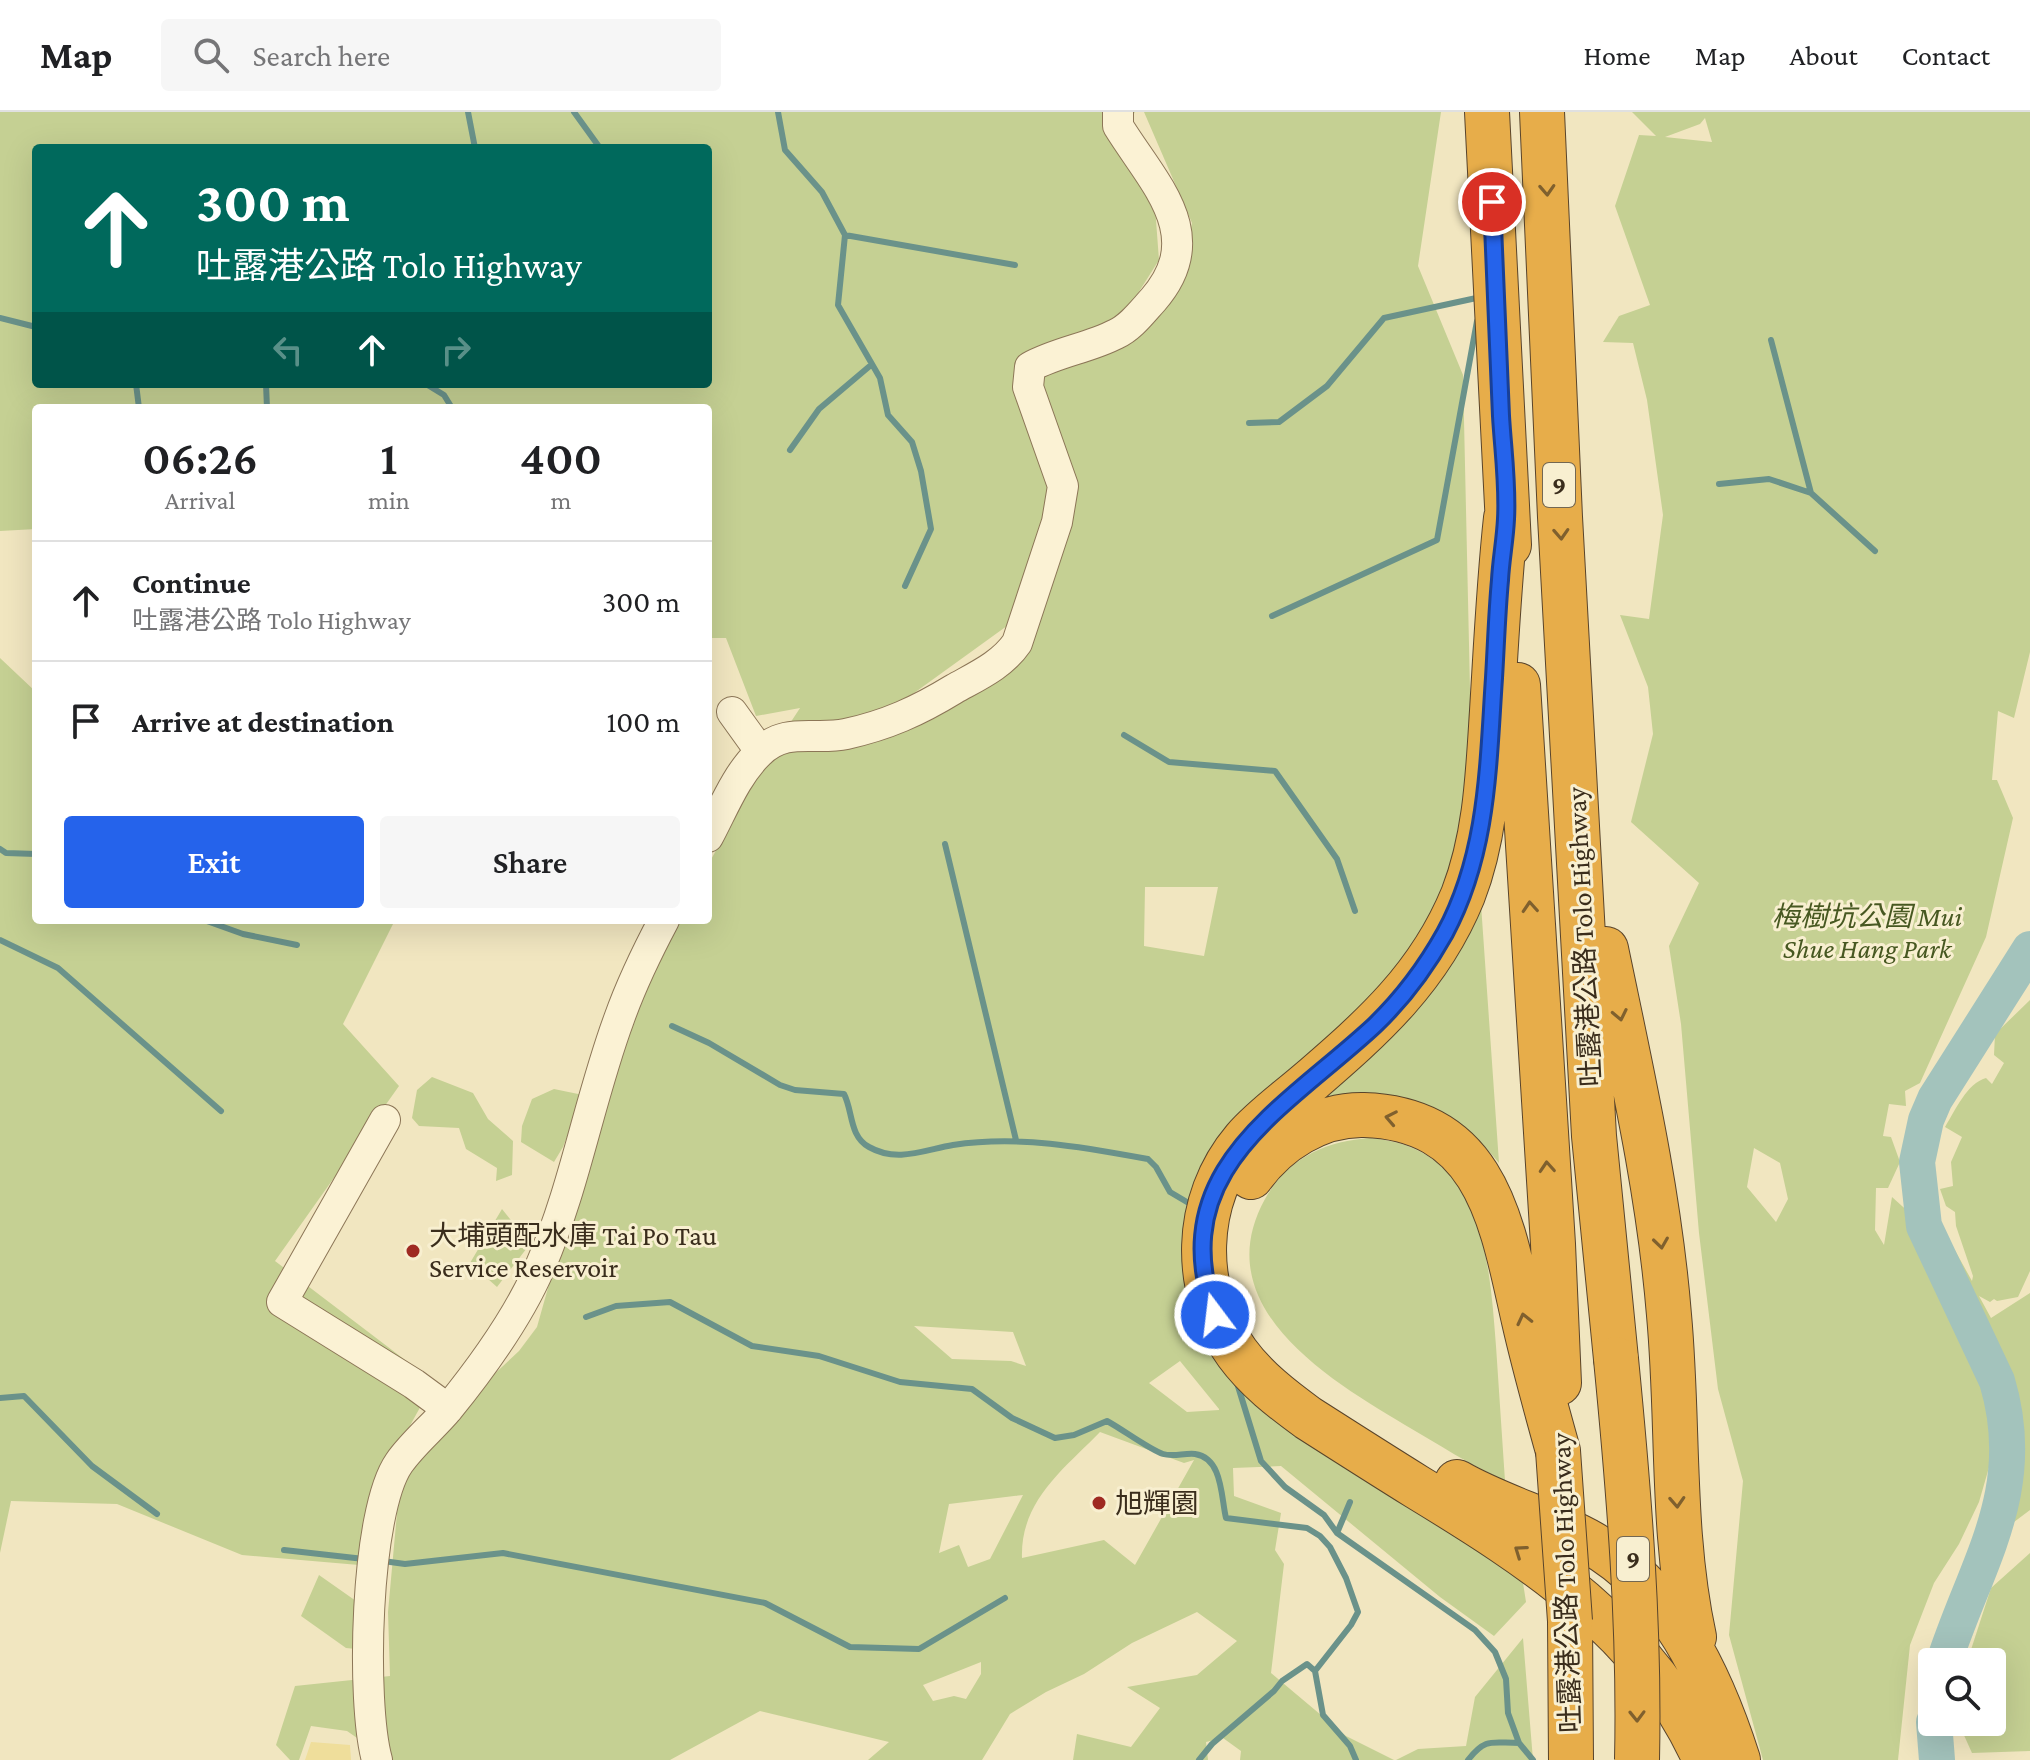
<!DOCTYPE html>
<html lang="en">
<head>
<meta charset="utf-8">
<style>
  :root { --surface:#fff; --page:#f6f6f6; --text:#202124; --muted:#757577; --line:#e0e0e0; --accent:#2563eb }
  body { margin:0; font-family:"Crimson Pro","Noto Sans TC",serif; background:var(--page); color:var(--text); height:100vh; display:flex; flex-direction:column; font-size:30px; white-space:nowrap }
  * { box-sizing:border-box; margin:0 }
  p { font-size:26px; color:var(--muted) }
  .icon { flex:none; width:44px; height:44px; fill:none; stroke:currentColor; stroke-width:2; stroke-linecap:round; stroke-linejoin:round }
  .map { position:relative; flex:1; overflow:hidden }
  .panel { position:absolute; left:32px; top:292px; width:680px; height:520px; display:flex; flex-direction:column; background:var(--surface); border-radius:8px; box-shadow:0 8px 32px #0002 }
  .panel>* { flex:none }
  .guide { position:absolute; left:32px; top:32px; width:680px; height:244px; border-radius:8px; box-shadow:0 8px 32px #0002; background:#00695c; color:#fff; overflow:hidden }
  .controls { position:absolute; left:1918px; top:1536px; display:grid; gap:16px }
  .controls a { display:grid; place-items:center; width:88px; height:88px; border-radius:8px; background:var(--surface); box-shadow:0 8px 32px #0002; font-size:40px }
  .pin { position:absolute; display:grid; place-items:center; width:68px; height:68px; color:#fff; margin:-34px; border:4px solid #fff; border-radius:50%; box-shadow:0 2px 8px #0007 }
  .me { position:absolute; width:88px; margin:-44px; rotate:345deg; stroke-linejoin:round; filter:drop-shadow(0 0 6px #0008) }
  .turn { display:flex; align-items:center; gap:28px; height:168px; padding:0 32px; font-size:36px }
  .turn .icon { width:104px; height:104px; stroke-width:2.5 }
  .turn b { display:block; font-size:56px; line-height:68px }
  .lanes { display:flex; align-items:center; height:76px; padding:0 32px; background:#0003; justify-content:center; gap:40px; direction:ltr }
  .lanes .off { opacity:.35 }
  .eta { display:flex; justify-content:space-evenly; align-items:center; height:136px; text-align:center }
  .eta b { font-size:48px; font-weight:600; line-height:56px }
  .button { display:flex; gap:16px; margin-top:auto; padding:16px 32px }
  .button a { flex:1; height:92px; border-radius:8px; background:var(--accent); color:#fff; font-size:32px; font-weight:600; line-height:92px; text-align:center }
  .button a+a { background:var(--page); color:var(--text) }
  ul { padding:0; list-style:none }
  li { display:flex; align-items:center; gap:24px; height:120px; padding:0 32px; border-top:2px solid var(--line) }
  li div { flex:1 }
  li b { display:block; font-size:30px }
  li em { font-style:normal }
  header { display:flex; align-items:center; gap:48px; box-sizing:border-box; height:112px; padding:0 40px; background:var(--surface); border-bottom:2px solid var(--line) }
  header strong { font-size:38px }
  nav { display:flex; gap:44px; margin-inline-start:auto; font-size:28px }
  .search { width:560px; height:72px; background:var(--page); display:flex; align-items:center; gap:20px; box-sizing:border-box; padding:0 28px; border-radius:8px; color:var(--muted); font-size:30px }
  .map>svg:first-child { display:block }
</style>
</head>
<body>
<header>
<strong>Map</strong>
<div class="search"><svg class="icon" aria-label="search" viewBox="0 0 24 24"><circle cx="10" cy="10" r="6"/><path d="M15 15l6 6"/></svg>Search here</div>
<nav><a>Home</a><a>Map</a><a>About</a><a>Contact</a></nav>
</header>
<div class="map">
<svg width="2030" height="1648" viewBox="0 0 2030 1648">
  <rect width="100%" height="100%" fill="#f1e6c0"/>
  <path fill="#c5d093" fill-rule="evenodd" d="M0,0H1135L1120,23L1155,95L1159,148L1135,186L1180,168L1192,111L1144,0H1441L1418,154L1463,263L1472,667L1455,759L1403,858L1244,1007L1196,1193L1521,1458L1526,1490L1494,1524L1440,1485L1281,1354L1233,1356L1234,1384L1281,1401L1275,1438L1284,1452L1271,1561L1346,1624L1394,1648H1240L1241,1639L1223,1626L1206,1630L1208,1648H1073L1077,1622L1131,1635L1160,1596L1127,1575L1197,1563L1237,1529L1197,1500L1132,1531L1084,1562L1046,1580L1010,1602L982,1648H868L889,1630L760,1599L670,1648H389L347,1619L311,1614L299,1648H290L276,1633L295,1574L390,1564L388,1500L400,1368L461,1293L519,1239L537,1215L617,931L678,808H708V753L764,651L800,596L756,604L726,526H708V296H36V417L0,419ZM36,36H708V272H36ZM1011,511L1022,548L903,589ZM1145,775H1218L1204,844L1144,834ZM914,1214L1013,1220L1026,1254L1011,1249L952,1247ZM1180,1249L1219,1297V1298L1187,1300L1149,1271ZM1100,1320L1184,1351L1194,1348L1135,1453L1104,1428L1022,1446C1020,1389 1064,1357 1100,1320ZM1023,1383L990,1447L968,1455L959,1433L939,1441L949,1392ZM981,1550V1562L966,1587L954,1584L933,1589L923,1573Z
    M1632,0H2030V540L2014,606L1998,599L1992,668H1997L2013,706L1986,825L1920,971L1905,979L1906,994L1889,992L1883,1024L1891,1025L1900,1050L1888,1076H1876L1875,1118L1884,1133L1892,1085L1912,1103L1938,1179L1965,1229L1985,1281L1992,1345L1979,1390L1959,1432L1934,1471L1910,1533L1898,1648H1763L1729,1523L1743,1369L1718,1277L1699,1121L1681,912L1669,834L1699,771L1631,710L1653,622L1648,575L1620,503L1649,507L1663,403L1647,288L1633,231L1603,230L1619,204L1650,193L1615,94L1639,23L1656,24ZM1705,6L1712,30L1665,25L1700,12ZM1754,1036L1780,1051L1788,1087L1776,1110L1747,1075Z
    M0,546L36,580V808H395L343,912L399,974L275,1149L434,1270L379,1370L359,1453L242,1443L117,1392L11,1389L0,1441Z
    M1480,778L1499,1051C1447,987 1386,968 1307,992Z
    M2030,888V1159L2018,1185L1997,1189L1994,1187L1990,1190L1979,1184L1991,1206L2030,1181V1398L2014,1410L2020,1338L2016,1293L1937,1127L1933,1099L1972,1169L1973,1164L1956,1114L1955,1100L1946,1094L1940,1077L1953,1074L1951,1050L1962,1025L1945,1015C1955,999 1967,971 1986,966L1992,972L2004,951L1994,943L1995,922Z
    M432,965L473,981L488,1007L513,1029L512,1063L496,1069L497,1056L466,1037L459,1016L419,1014L412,1006L417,978Z
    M554,977L583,983L563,1035L554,1050L521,1030L522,1014L532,987Z
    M1370,1026C1483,1036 1489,1144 1496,1234C1499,1279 1502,1324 1505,1369C1470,1353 1438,1332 1405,1313C1328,1267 1206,1194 1265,1087C1287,1047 1325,1029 1370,1026Z
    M502,1097L530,1132L497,1175L470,1151Z
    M2030,1441V1639L1972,1641L1958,1610H1992V1550H1967L1991,1476Z
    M319,1463L356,1489L376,1539L346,1536L301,1504Z
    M1523,1526L1533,1648H1396L1418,1637L1466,1634L1475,1585Z"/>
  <path fill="#efde9b" d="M311,1630L350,1633L351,1648H305Z"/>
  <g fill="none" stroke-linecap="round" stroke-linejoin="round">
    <path stroke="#6a928a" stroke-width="6" d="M468,0L475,36
      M574,0L600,36
      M778,0L785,38L822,80L845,123L838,193L880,266L888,303L912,330L921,359L931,417L905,474
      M845,123L1015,153
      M0,206L36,215
      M1771,228L1811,381L1875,439
      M136,272L139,296
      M266,272L267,296
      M426,272L444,283L452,296
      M1249,311L1279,310L1327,274L1384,206L1481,185
      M790,338L819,297L871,253
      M1719,372L1769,367L1811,381
      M1272,504L1437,428L1477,209
      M1124,623L1169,650L1275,659L1337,747L1355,799
      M945,732L1016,1028
      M0,737L6,741L36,742
      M204,808L243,822L297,833
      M0,828L58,856L221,999
      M672,914L709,931L780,973L795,978L844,982C853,999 849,1024 869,1035C897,1051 924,1038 953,1033C1019,1023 1083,1035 1148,1047L1156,1055L1170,1080L1192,1093
      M586,1205L616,1194L670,1190L752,1234L819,1244L900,1270L972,1277L1012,1306L1055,1326L1074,1323L1107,1309C1122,1317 1150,1338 1163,1342C1173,1345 1184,1341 1195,1342C1223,1346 1221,1386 1226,1406L1307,1416L1320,1424L1330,1435L1346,1466L1358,1500L1351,1513L1315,1559L1323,1603L1350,1634L1356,1648
      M1237,1271L1261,1349L1285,1375L1324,1403L1337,1421L1475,1518L1495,1540L1506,1567L1508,1601L1519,1631
      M0,1286L24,1284L92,1354L157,1402
      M1337,1421L1350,1390
      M284,1438L364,1447
      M383,1449L405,1452L503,1441L765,1491L850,1535L919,1537L1005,1486
      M1199,1648L1212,1632L1274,1579L1282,1569L1307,1552L1315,1559
      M1468,1648C1486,1625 1492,1631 1519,1631L1533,1648"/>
    <path stroke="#a3c3bc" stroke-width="36" d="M1944,1550C1976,1451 2030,1379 1997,1269L1924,1114L1917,1050L1926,1008L1935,987L2030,837
      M1934,1610L1937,1648"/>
    <defs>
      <path id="minor" d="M732,600L760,639
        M708,725C723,697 736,663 759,641C786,614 814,629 846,622C887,613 918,599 954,577C977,564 1002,553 1017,531L1057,410L1063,374L1028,275L1030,255C1057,240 1089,236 1116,222C1131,215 1142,200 1153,188C1210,123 1153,71 1118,14V0
        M385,1008L282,1190L414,1272L448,1297
        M377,1648C361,1590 365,1400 399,1351C413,1331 433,1315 448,1297C483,1254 518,1206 540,1155C575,1075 589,988 619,907C631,873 647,840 664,808"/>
      <path id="highway" d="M1487,0L1509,433
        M1542,0L1560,405L1594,1024L1616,1247
        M1506,406C1499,470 1496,534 1492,599C1488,661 1486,724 1463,783C1429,866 1373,915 1307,972C1286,990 1262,1007 1244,1028C1193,1088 1191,1178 1237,1241C1256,1267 1282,1287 1308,1306C1344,1329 1380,1352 1417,1375C1532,1445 1649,1520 1705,1648
        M1518,573L1553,1132L1559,1271
        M1606,837C1631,958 1659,1079 1669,1203C1679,1311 1671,1419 1694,1525
        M1251,1065C1277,1029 1319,1002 1364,1003C1488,1007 1502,1112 1524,1209C1534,1253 1546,1296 1558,1339
        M1457,1370C1500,1395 1549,1407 1591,1431C1670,1476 1711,1564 1738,1648
        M1570,1509L1571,1648"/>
    </defs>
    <use href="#minor" stroke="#8c7657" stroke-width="32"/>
    <use href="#highway" stroke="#59442b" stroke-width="46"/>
    <use href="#minor" stroke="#fbf2d4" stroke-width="30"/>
    <use href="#highway" stroke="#e7ad4a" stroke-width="44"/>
    <defs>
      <path id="highway-bridge" d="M1616,1247C1629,1380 1640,1514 1637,1648
        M1558,1339L1570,1509"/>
    </defs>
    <use href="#highway-bridge" stroke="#59442b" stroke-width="46" stroke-linecap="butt"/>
    <use href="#highway-bridge" stroke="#e7ad4a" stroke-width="44"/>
  </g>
  <defs><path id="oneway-chevron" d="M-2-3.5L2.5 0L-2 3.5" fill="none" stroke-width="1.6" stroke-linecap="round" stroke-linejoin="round" transform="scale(2)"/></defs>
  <g stroke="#7f602e">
    <use href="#oneway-chevron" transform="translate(1547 78) rotate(87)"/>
    <use href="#oneway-chevron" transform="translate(1561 422) rotate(87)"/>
    <use href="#oneway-chevron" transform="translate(1530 795) rotate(-94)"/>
    <use href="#oneway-chevron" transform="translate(1620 903) rotate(78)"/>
    <use href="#oneway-chevron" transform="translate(1391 1006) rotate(-169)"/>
    <use href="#oneway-chevron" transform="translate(1547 1055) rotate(-94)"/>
    <use href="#oneway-chevron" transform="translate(1661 1131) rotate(82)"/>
    <use href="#oneway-chevron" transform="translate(1524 1207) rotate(-103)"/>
    <use href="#oneway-chevron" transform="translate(1677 1390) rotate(87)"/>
    <use href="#oneway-chevron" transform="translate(1520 1439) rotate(-145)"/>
    <use href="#oneway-chevron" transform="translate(1637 1604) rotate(89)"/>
  </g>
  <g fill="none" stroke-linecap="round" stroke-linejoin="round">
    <defs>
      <path id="route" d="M1215,1203C1163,1057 1285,997 1375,913C1403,886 1426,855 1445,821C1488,741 1488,654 1494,566C1496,533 1497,501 1500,468C1501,448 1505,428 1506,407C1508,373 1503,338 1501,304C1498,233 1495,161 1492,90"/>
    </defs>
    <use href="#route" stroke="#184099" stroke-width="20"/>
    <use href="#route" stroke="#2563eb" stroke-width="14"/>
  </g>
  <g fill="#9f2a22" stroke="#f8efd0" stroke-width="3">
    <circle cx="413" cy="1139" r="8"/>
    <circle cx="1099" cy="1391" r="8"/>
  </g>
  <g text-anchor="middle" stroke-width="6" stroke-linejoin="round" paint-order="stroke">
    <g fill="#f8efd0" stroke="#736752" stroke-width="2">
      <rect x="1543" y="351" width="32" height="44" rx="6"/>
      <rect x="1617" y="1425" width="32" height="44" rx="6"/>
    </g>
    <g font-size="26" font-weight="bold" fill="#3a2d1c">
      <text x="1559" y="382">9</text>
      <text x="1633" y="1456">9</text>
    </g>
    <g font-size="28" font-style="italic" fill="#475821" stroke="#f8efd0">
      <text x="1867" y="814">梅樹坑公園 Mui<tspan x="1867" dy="32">Shue Hang Park</tspan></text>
    </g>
    <g font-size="28" fill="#3a2d1c" stroke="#f8efd0">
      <text transform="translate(1583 825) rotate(-93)" y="10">吐露港公路 Tolo Highway</text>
      <text transform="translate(1565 1471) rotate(-92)" y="10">吐露港公路 Tolo Highway</text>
    </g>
    <g font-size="28" fill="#3a2d1c" stroke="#f8efd0" text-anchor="start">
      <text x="429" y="1133">大埔頭配水庫 Tai Po Tau<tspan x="429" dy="32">Service Reservoir</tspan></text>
      <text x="1115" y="1401">旭輝園</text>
    </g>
  </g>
</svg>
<div class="controls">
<a><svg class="icon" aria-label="search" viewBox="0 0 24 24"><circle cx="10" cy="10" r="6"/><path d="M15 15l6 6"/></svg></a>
</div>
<div class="pin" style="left:1492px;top:90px;background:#d93025"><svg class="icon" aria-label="arrive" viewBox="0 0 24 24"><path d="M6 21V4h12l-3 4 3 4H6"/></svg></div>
<svg class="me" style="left:1215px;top:1203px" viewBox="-20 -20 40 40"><circle r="17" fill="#2563eb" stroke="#fff" stroke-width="3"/><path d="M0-11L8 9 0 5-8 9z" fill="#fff"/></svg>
<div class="guide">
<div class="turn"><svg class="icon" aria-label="ahead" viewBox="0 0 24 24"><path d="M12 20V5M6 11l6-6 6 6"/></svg><div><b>300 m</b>吐露港公路 Tolo Highway</div></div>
<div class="lanes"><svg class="icon off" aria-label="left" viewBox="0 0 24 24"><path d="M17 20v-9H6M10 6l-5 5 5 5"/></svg><svg class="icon" aria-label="ahead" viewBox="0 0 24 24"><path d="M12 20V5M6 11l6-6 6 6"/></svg><svg class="icon off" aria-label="right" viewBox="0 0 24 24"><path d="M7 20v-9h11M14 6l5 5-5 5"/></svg></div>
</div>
<section class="panel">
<div class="eta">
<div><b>06:26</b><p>Arrival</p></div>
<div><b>1</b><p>min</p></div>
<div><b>400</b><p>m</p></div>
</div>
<ul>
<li><svg class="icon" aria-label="ahead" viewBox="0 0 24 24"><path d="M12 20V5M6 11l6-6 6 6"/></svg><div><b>Continue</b><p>吐露港公路 Tolo Highway</p></div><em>300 m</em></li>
<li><svg class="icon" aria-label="arrive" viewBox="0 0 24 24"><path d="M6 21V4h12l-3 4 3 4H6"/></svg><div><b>Arrive at destination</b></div><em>100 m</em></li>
</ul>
<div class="button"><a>Exit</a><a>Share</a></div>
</section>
</div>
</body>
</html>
